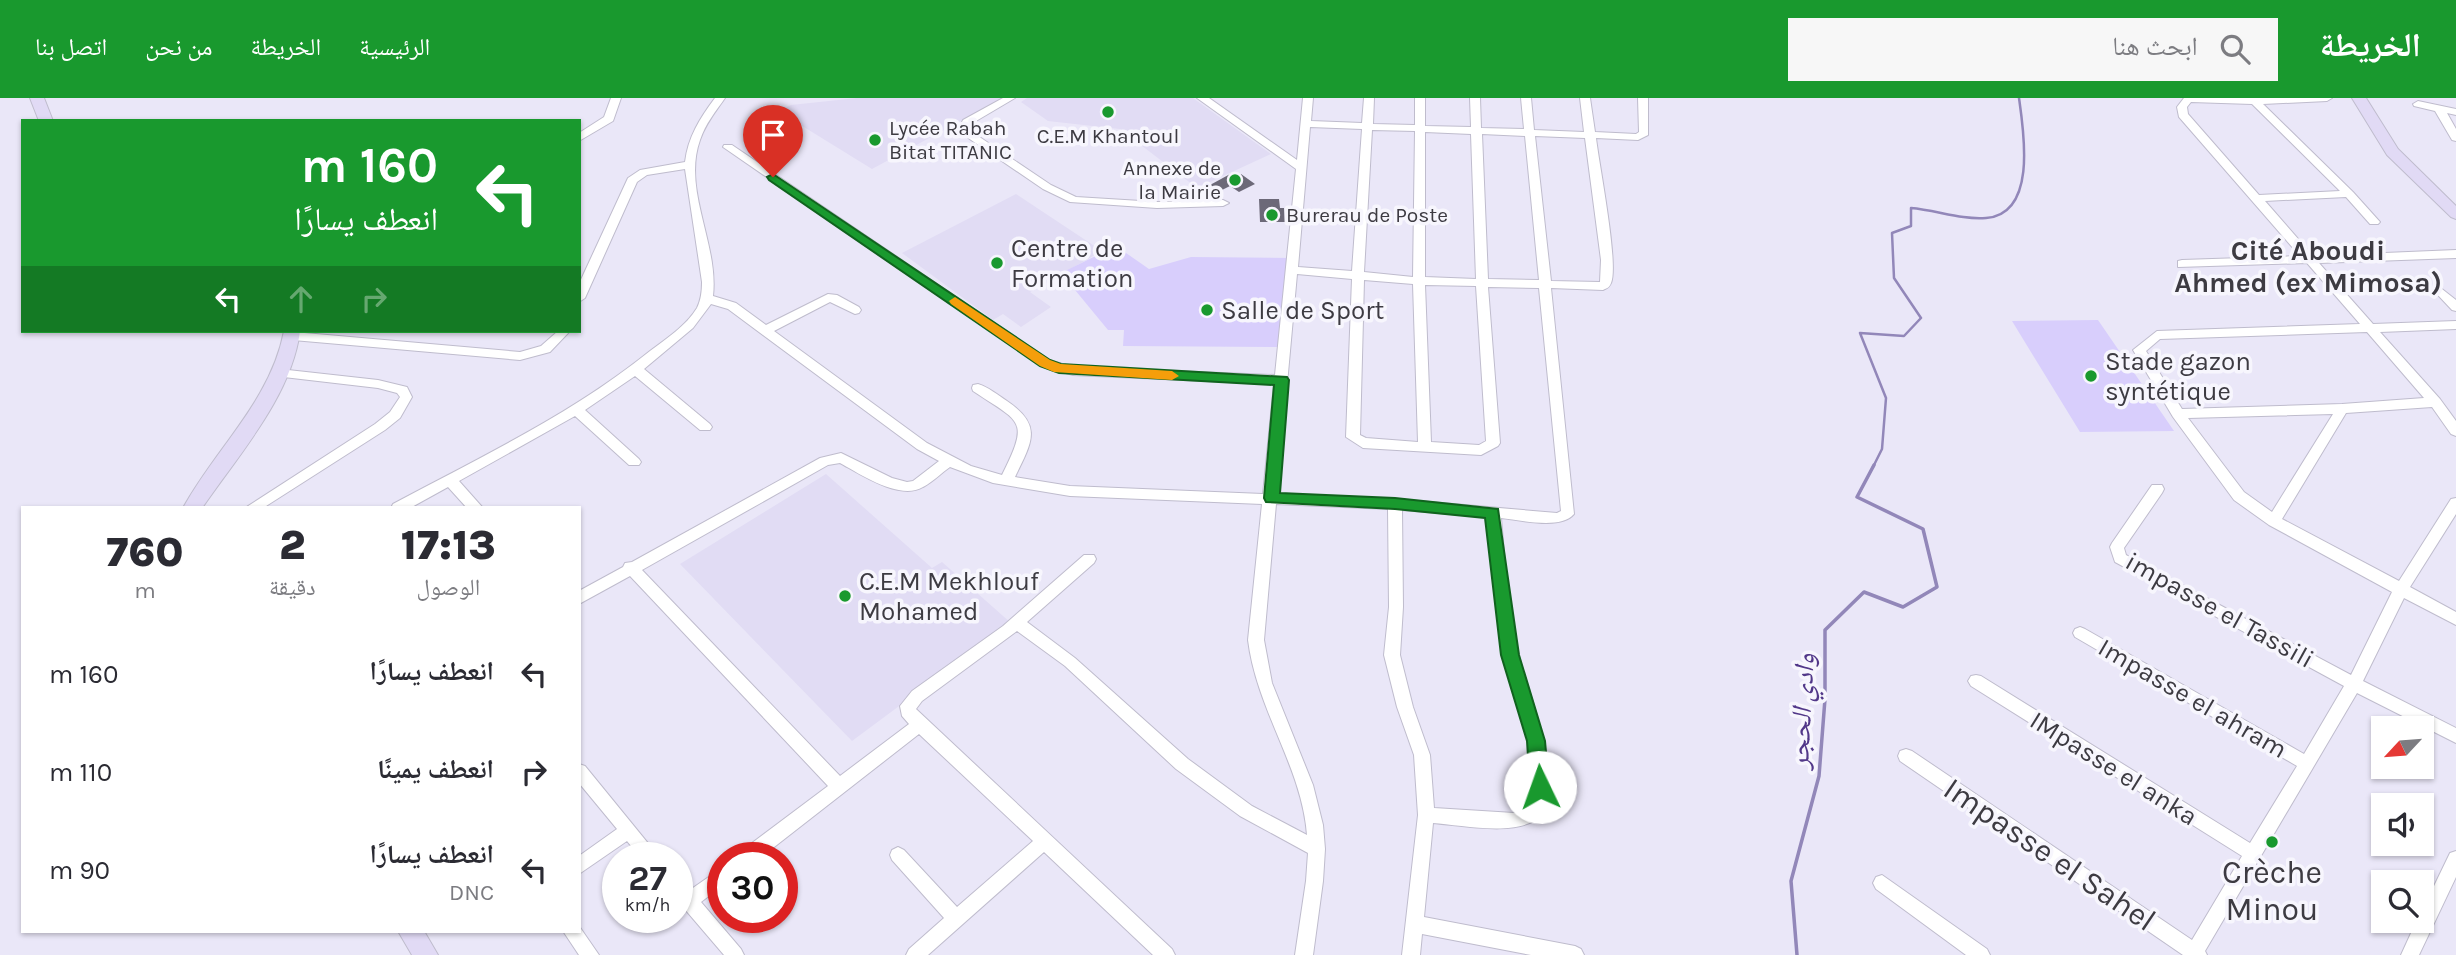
<!DOCTYPE html>
<html lang="ar">
<head>
<meta charset="utf-8">
<style>
  :root { --surface:#fff; --page:#f7f7f7; --text:#2b2b33; --muted:#7c7c81; --accent:#19992e }
  body { margin:0; font-family:Karla,"Noto Naskh Arabic",sans-serif; background:var(--page); color:var(--text); direction:rtl; height:100vh; display:flex; flex-direction:column; font-size:26px; white-space:nowrap }
  * { box-sizing:border-box; margin:0 }
  p { font-size:23px; color:var(--muted) }
  .icon { flex:none; width:38px; height:38px; fill:none; stroke:currentColor; stroke-width:2; stroke-linecap:round; stroke-linejoin:round }
  .map { position:relative; flex:1; overflow:hidden; direction:ltr }
  .sheet { position:absolute; left:21px; top:408px; width:560px; height:427px; display:flex; flex-direction:column; background:var(--surface); border-radius:0px; box-shadow:0 2px 5px #0004; direction:rtl }
  .sheet>* { flex:none }
  .top-card { position:absolute; left:21px; top:21px; width:560px; height:214px; border-radius:0px; box-shadow:0 2px 5px #0004; direction:rtl; background:#19992e; color:#fff; overflow:hidden }
  .needle { width:46px; rotate:244deg }
  .buttons { position:absolute; left:2371px; top:618px; display:grid; gap:14px }
  .buttons a { display:grid; place-items:center; width:63px; height:63px; border-radius:0px; background:var(--surface); box-shadow:0 2px 5px #0004; font-size:35px }
  .speed { position:absolute; left:602px; top:744px; display:flex; gap:14px; font-size:35px; font-weight:700; text-align:center }
  .speed>* { display:grid; place-content:center; width:91px; height:91px; border-radius:50%; background:var(--surface); box-shadow:0 2px 5px #0004; line-height:1 }
  .speed small { font-size:18px; font-weight:400 }
  .speed .limit { border:10px solid #d22; background:#fff; color:#111 }
  .pin { position:absolute; display:grid; place-items:center; width:60px; height:60px; color:#fff; margin:-72px -30px; border-radius:50% 50% 50% 0; rotate:-45deg; box-shadow:0 0 7px #0007 }
  .pin .icon { rotate:45deg }
  .me { position:absolute; width:77px; margin:-38px; rotate:357deg; stroke-linejoin:round; filter:drop-shadow(0 0 5px #0008) }
  .turn { display:flex; align-items:center; gap:24px; height:147px; padding:0 28px; font-size:32px }
  .turn .icon { width:91px; height:91px; stroke-width:2.5 }
  .turn b { display:block; font-size:49px; line-height:60px }
  .lanes { display:flex; align-items:center; height:66px; padding:0 28px; background:#0003; justify-content:center; gap:35px; direction:ltr }
  .lanes .off { opacity:.35 }
  .eta { display:flex; justify-content:space-evenly; align-items:center; height:119px; text-align:center }
  .eta b { font-size:42px; font-weight:800; line-height:49px }
  ul { padding:0; list-style:none }
  li { display:flex; align-items:center; gap:21px; height:98px; padding:0 28px }
  li div { flex:1 }
  li b { display:block; font-size:26px }
  li em { font-style:normal }
  header { display:flex; align-items:center; gap:42px; box-sizing:border-box; height:98px; padding:0 35px; background:var(--accent); color:#fff }
  header strong { font-size:33px }
  nav { display:flex; gap:38px; margin-inline-start:auto; font-size:24px }
  .search { width:490px; height:63px; background:var(--page); display:flex; align-items:center; gap:18px; box-sizing:border-box; padding:0 24px; border-radius:0px; color:var(--muted); font-size:26px }
  .map>svg:first-child { display:block }
</style>
</head>
<body>
<header>
<strong>الخريطة</strong>
<div class="search"><svg class="icon" aria-label="search" viewBox="0 0 24 24"><circle cx="10" cy="10" r="6"/><path d="M15 15l6 6"/></svg>ابحث هنا</div>
<nav><a>الرئيسية</a><a>الخريطة</a><a>من نحن</a><a>اتصل بنا</a></nav>
</header>
<div class="map">
<svg width="2456" height="857" viewBox="0 0 2456 857">
  <rect width="100%" height="100%" fill="#eae7f8"/>
  <path fill="#e1dcf4" d="M857,0H1003L872,71L778,13L791,7Z
    M1027,0H1193L1271,56L1197,90L1120,31L1048,23L1021,4Z
    M1016,96L1102,153L1030,194L1051,209L1021,229L1003,216L993,222L902,155Z
    M826,376L932,470L942,464L1011,525L852,643L680,466Z"/>
  <path fill="#d8cefc" d="M1116,148L1149,171L1191,159L1293,160L1284,249L1123,248L1124,232H1108L1061,175Z
    M2098,222L2174,333L2080,334L2012,223Z"/>
  <g fill="none" stroke-linecap="round" stroke-linejoin="round">
    <path stroke="#9287b9" stroke-width="2.5" d="M1873,369L1882,351L1886,300L1860,235L1904,238L1921,220L1894,180L1892,135L1911,128V110C1936,112 1961,122 1986,120C2037,116 2024,35 2019,0"/>
    <path stroke="#9287b9" stroke-width="3.5" d="M1797,857L1791,783L1819,678L1825,601V532L1864,494L1903,509L1937,489L1923,431L1857,399L1874,367"/>
  </g>
  <path fill="#6c6978" d="M1232,75L1236,78L1241,76L1255,86L1239,94L1230,88L1220,93L1210,87Z
    M1259,101H1279L1280,110H1284L1285,124H1260Z"/>
  <g fill="none" stroke-linecap="round" stroke-linejoin="round">
    <defs>
      <path id="street" d="M611,0H621L613,23L579,43V35L604,19Z
        M715,0H725C716,13 705,26 700,42C682,92 719,146 713,198L736,205L766,227L828,196L837,197L859,209L861,212L859,215L855,216L830,204L774,233L927,345L971,368L1002,377C1030,321 1021,325 973,293L972,290L973,287L978,286C988,289 998,297 1007,303C1044,328 1031,345 1015,379L1070,388L1263,396L1274,286L1073,277L1041,268L723,49L724,47H732L1049,262L1073,269L1275,277L1296,71L1197,0H1209L1297,62L1303,0H1313L1311,23L1362,25L1364,0H1374L1373,26L1415,27V0H1425V28L1471,29L1470,0H1480L1481,30L1524,31L1521,0H1531L1534,32L1584,34L1580,0H1590L1595,34L1636,36L1639,34L1638,0H1648V37L1638,42L1596,40C1599,66 1619,167 1611,185C1609,190 1607,190 1603,192L1551,190L1574,416C1561,432 1520,422 1501,420C1505,465 1508,510 1518,554C1526,591 1569,688 1538,719C1520,739 1459,727 1433,725L1424,819L1575,848L1581,851L1584,857H1531L1422,836L1420,857H1402L1418,717L1414,657L1397,609L1384,557L1389,509L1388,411L1276,406L1264,542L1272,585L1313,687L1323,727L1325,751L1323,783L1313,857H1295L1306,783L1308,755L1240,718L1176,671L1065,568L1017,533L922,603L916,611L1172,851L1175,857H1153L1044,754L928,857H906L909,851L944,820L892,762L890,757L892,752L898,749L904,752L957,809L1033,743L919,636L760,760H738L740,754L828,688L630,478L579,506V493L623,469L625,465L632,464L820,360L841,355L892,380L907,384L913,383L939,363L917,351L728,211L711,206L693,230L644,271L710,326L712,329L710,332H700L635,278L585,312L639,361L641,364L639,367H629L575,318L459,383L483,410H467L448,389L410,410H391L393,406C481,359 572,316 650,253C666,241 686,228 697,210C701,202 702,193 702,184L685,71L647,77L637,84L585,200L579,204V186L628,80L640,72L685,64C688,39 700,20 715,0ZM1310,29L1362,31L1352,173L1298,169ZM1372,32L1415,33L1413,179L1364,174ZM1425,34L1471,36L1476,181L1425,179ZM1482,36L1525,38L1539,182L1488,181ZM1535,38L1585,40L1601,162L1600,184L1551,183ZM1297,176L1352,181L1346,339L1363,350L1481,357L1498,348L1500,345L1488,189L1539,190L1561,413L1557,415L1395,401L1277,396ZM1364,182L1413,186L1418,344L1366,340L1360,337ZM1425,187L1476,188L1486,343L1479,347L1431,344ZM840,365C860,376 900,403 923,389C933,384 941,375 950,369L993,385L1070,398L1262,406L1248,542C1257,613 1302,669 1307,737L1252,708L1188,661L1075,560L1027,524L1094,465L1096,461L1094,457H1084L1003,528L912,593L900,608L902,618L909,626L840,678L642,472L828,367ZM1402,412L1486,419L1502,553L1529,647L1533,674L1532,697L1527,709L1514,715L1434,710L1430,657L1413,609L1400,557L1403,509Z
        M1003,0H1015L971,26L969,32L1051,87L1076,99L1157,104L1223,102L1229,105L1223,108L1157,110L1070,104L1043,91L958,33L963,22Z
        M2184,0H2332L2327,3L2263,6L2353,94L2380,124L2378,126H2370L2346,99L2265,103L2313,158L2456,152V160L2319,165L2373,226L2456,223V231L2380,234L2440,301L2456,323V338L2451,336L2432,309L2346,315L2282,421L2399,483L2451,401L2456,400V416L2410,489L2456,514V527L2404,500L2363,583L2456,630V645L2357,595L2205,853L2207,857H2183L1900,663L1898,658L1900,653L1906,651L1912,653L2192,842L2242,758L1971,588L1968,583L1971,578L1976,577L1981,578L2250,745L2297,668L2075,539L2073,535L2075,531L2080,529L2085,531L2304,656L2344,588L2115,464L2110,449L2112,445L2152,387H2162L2164,391L2162,395L2124,450L2126,457L2351,577L2392,494L2269,427L2234,402L2173,319L2133,252L2157,233L2360,226L2307,165L2178,169V163L2182,162L2300,158L2179,19L2177,9ZM2191,4L2252,6L2340,93L2259,97L2188,16L2187,9ZM2367,234L2424,300L2342,306L2182,311L2146,253L2160,241ZM2333,316L2272,414L2244,394L2188,320Z
        M2418,3L2456,11V17L2447,15L2456,31V43L2452,42L2435,13L2414,8L2413,6Z
        M2442,191L2456,202V213L2452,212L2436,195Z
        M558,233H570L550,254L520,262L293,242L287,238L293,234L520,254L541,248Z
        M279,271L378,282L407,289L412,299L400,320L385,332L263,410H245L375,326L390,314L400,299L397,295L378,290L275,278L273,275Z
        M579,666L585,668L660,760H641L627,743L579,776V758L617,731L579,685Z
        M2456,753V779L2419,857H2401L2417,822H2422V813L2450,755Z
        M723,769V787L701,804L741,851L744,857H724L677,802V781L683,783L690,792Z
        M1882,777L1987,851L1990,857H1966L1876,791L1873,785L1876,779Z
        M579,828L599,857H579L563,833H579Z"/>
      <path id="secondary" d="M30,0H44L53,23H39Z
        M2352,0H2366L2398,51L2456,108V121L2451,119L2387,57Z
        M284,233H300C291,299 239,356 202,410H183C216,350 271,302 284,233Z
        M398,833H424L438,857H412Z"/>
    </defs>
    <use href="#street" stroke="#bfbccd" stroke-width="2"/>
    <use href="#secondary" stroke="#bfbccd" stroke-width="2"/>
    <use href="#street" fill="#fff" fill-rule="evenodd"/>
    <use href="#secondary" fill="#e1daf5" fill-rule="evenodd"/>
  </g>
  <path fill="#19992e" stroke="#10631e" stroke-width="2" d="M773,76L1050,262L1061,266L1287,279L1289,282L1280,395L1395,400L1498,411L1519,557L1545,643L1549,689L1546,695L1540,698L1533,695L1530,689L1527,643L1501,557L1485,420L1395,411L1266,404L1264,400L1274,287L1059,275L1040,268L769,82L767,79Z"/>
  <path fill="#f59e0b" d="M955,199L1050,262L1061,266L1172,273L1179,278L1172,282L1054,274L1040,268L951,206L949,203Z"/>
  <g fill="#19992e" stroke="#f7f6fd" stroke-width="2.5">
    <circle cx="1108" cy="14" r="7"/>
    <circle cx="875" cy="42" r="7"/>
    <circle cx="1235" cy="82" r="7"/>
    <circle cx="1272" cy="117" r="7"/>
    <circle cx="997" cy="165" r="7"/>
    <circle cx="1207" cy="212" r="7"/>
    <circle cx="2091" cy="278" r="7"/>
    <circle cx="845" cy="498" r="7"/>
    <circle cx="2272" cy="744" r="7"/>
  </g>
  <g text-anchor="middle" stroke-width="7" stroke-linejoin="round" paint-order="stroke">
    <g font-size="21" fill="#3d3b42" stroke="#f7f6fd" text-anchor="start">
      <text x="889" y="37">Lycée Rabah<tspan x="889" dy="24">Bitat TITANIC</tspan></text>
      <text x="1108" y="45" text-anchor="middle">C.E.M Khantoul</text>
      <text x="1221" y="77" text-anchor="end">Annexe de<tspan x="1221" dy="24">la Mairie</tspan></text>
      <text x="1286" y="124">Burerau de Poste</text>
    </g>
    <g font-size="26" fill="#3d3b42" stroke="#f7f6fd" text-anchor="start">
      <text x="1011" y="159">Centre de<tspan x="1011" dy="30">Formation</tspan></text>
      <text x="1221" y="221">Salle de Sport</text>
      <text x="2105" y="272">Stade gazon<tspan x="2105" dy="30">syntétique</tspan></text>
      <text x="859" y="492">C.E.M Mekhlouf<tspan x="859" dy="30">Mohamed</tspan></text>
    </g>
    <g font-size="26" fill="#3d3b42" stroke="#f7f6fd">
      <text transform="translate(2220 512) rotate(29)" y="9">impasse el Tassili</text>
      <text transform="translate(2193 600) rotate(30)" y="9">Impasse el ahram</text>
      <text transform="translate(2114 670) rotate(32)" y="9">IMpasse el anka</text>
    </g>
    <g font-size="28" font-weight="bold" fill="#3d3b42" stroke="#f7f6fd">
      <text x="2308" y="162">Cité Aboudi<tspan x="2308" dy="32">Ahmed (ex Mimosa)</tspan></text>
    </g>
    <g font-size="28" font-style="italic" fill="#523889" stroke="#f7f6fd">
      <text transform="translate(1801 613) rotate(-87)" y="10">وادي الحجر</text>
    </g>
    <g font-size="32" fill="#3d3b42" stroke="#f7f6fd">
      <text transform="translate(2050 756) rotate(34)" y="11">Impasse el Sahel</text>
    </g>
    <g font-size="32" fill="#3d3b42" stroke="#f7f6fd">
      <text x="2272" y="785">Crèche<tspan x="2272" dy="37">Minou</tspan></text>
    </g>
  </g>
</svg>
<div class="buttons">
<a><svg class="needle" viewBox="-14 -14 28 28"><path d="M0-13l5 13h-10z" fill="#e53935"/><path d="M0 13l5-13h-10z" fill="#7c7c81"/></svg></a>
<a><svg class="icon" aria-label="sound" viewBox="0 0 24 24"><path d="M4 9h4l5-4v14l-5-4H4zM17 9q2 3 0 6"/></svg></a>
<a><svg class="icon" aria-label="search" viewBox="0 0 24 24"><circle cx="10" cy="10" r="6"/><path d="M15 15l6 6"/></svg></a>
</div>
<div class="speed"><div>27<small>km/h</small></div><div class="limit">30</div></div>
<div class="pin" style="left:773px;top:79px;background:#d93025"><svg class="icon" aria-label="arrive" viewBox="0 0 24 24"><path d="M6 21V4h12l-3 4 3 4H6"/></svg></div>
<svg class="me" style="left:1540px;top:689px" viewBox="-20 -20 40 40"><circle r="19" fill="#fff"/><path d="M0-13L10 11 0 6-10 11z" fill="#19992e"/></svg>
<div class="top-card">
<div class="turn"><svg class="icon" aria-label="left" viewBox="0 0 24 24"><path d="M17 20v-9H6M10 6l-5 5 5 5"/></svg><div><b>160 m</b>انعطف يسارًا</div></div>
<div class="lanes"><svg class="icon" aria-label="left" viewBox="0 0 24 24"><path d="M17 20v-9H6M10 6l-5 5 5 5"/></svg><svg class="icon off" aria-label="ahead" viewBox="0 0 24 24"><path d="M12 20V5M6 11l6-6 6 6"/></svg><svg class="icon off" aria-label="right" viewBox="0 0 24 24"><path d="M7 20v-9h11M14 6l5 5-5 5"/></svg></div>
</div>
<section class="sheet">
<div class="eta">
<div><b>17:13</b><p>الوصول</p></div>
<div><b>2</b><p>دقيقة</p></div>
<div><b>760</b><p>m</p></div>
</div>
<ul>
<li><svg class="icon" aria-label="left" viewBox="0 0 24 24"><path d="M17 20v-9H6M10 6l-5 5 5 5"/></svg><div><b>انعطف يسارًا</b></div><em>160 m</em></li>
<li><svg class="icon" aria-label="right" viewBox="0 0 24 24"><path d="M7 20v-9h11M14 6l5 5-5 5"/></svg><div><b>انعطف يمينًا</b></div><em>110 m</em></li>
<li><svg class="icon" aria-label="left" viewBox="0 0 24 24"><path d="M17 20v-9H6M10 6l-5 5 5 5"/></svg><div><b>انعطف يسارًا</b><p>DNC</p></div><em>90 m</em></li>
</ul>
</section>
</div>
</body>
</html>
